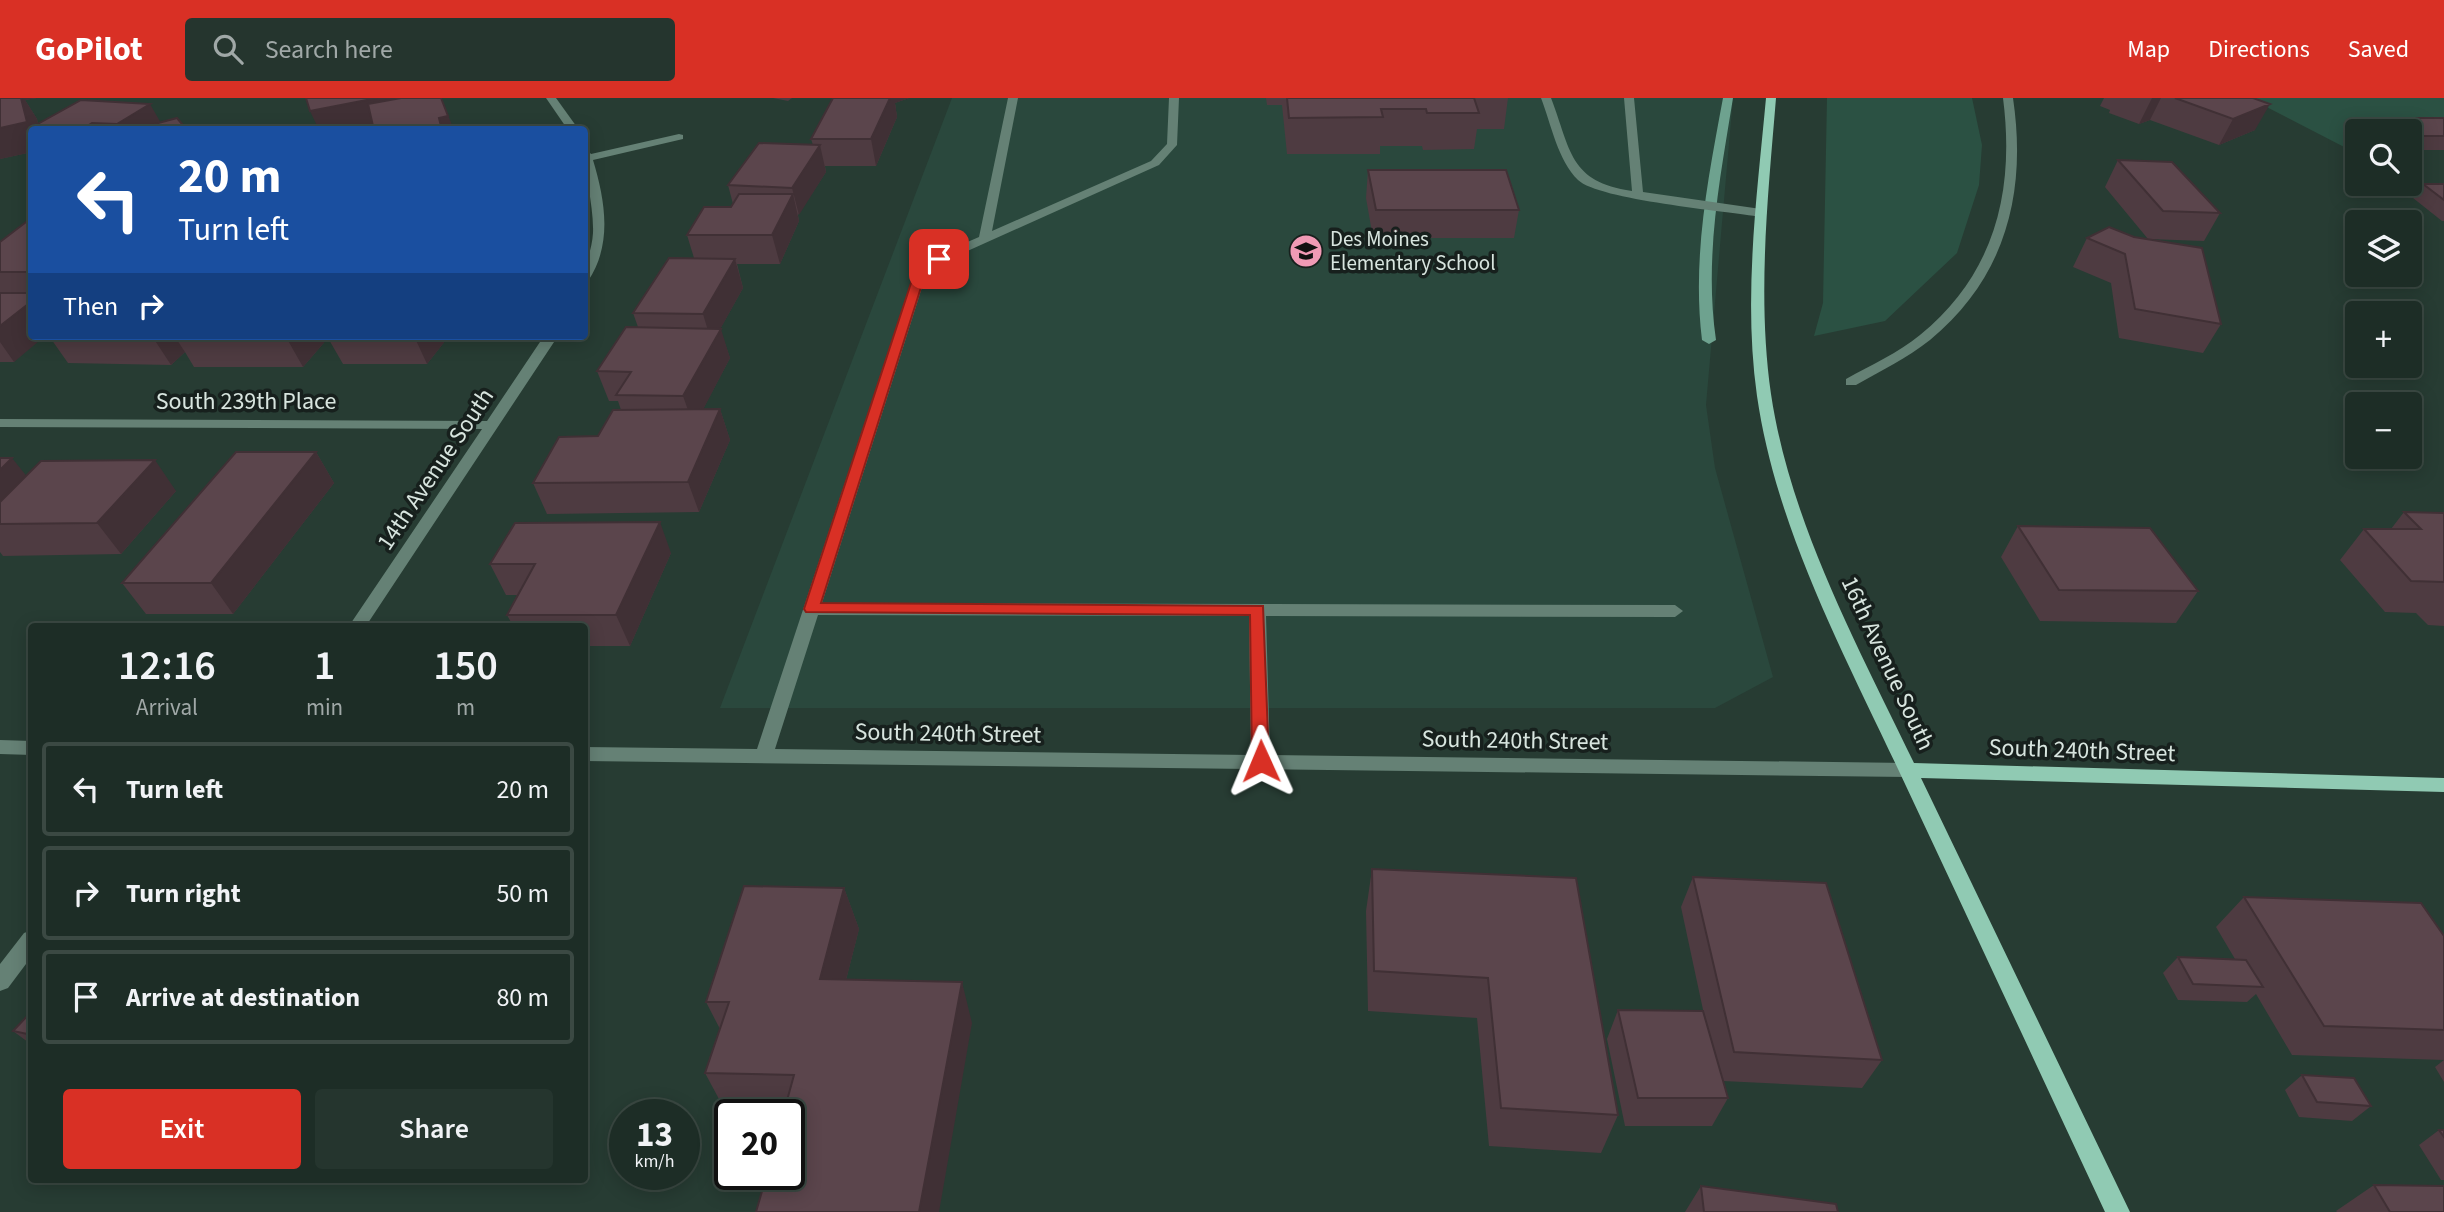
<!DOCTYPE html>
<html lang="en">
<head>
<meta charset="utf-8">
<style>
  :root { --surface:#1d2d26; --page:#25352e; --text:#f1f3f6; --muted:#a0a8a7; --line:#3b4943; --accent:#d93025 }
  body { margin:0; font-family:"Source Sans 3",sans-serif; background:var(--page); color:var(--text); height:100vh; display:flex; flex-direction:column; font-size:26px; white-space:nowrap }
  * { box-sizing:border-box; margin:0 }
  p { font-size:23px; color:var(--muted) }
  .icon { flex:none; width:38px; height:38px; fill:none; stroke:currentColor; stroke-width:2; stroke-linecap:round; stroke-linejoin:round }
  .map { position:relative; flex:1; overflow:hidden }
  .side { position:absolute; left:28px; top:525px; width:560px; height:560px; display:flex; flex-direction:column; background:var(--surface); border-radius:7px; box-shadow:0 4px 18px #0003,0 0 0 2px var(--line) }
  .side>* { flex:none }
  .guide { position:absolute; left:28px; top:28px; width:560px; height:214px; border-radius:7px; box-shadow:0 4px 18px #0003,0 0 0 2px var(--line); background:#1a4fa0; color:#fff; overflow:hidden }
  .fabs { position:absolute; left:2345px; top:21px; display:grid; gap:14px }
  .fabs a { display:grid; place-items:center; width:77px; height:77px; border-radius:7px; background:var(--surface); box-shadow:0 4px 18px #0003,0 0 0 2px var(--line); font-size:35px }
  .speed { position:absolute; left:609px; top:1001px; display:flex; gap:14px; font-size:35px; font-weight:700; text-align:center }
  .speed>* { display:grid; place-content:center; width:91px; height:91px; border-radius:50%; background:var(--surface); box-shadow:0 4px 18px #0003,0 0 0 2px var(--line); line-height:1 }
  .speed small { font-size:18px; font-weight:400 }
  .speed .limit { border:4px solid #111; border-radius:10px; background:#fff; color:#111 }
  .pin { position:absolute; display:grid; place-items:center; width:60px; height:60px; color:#fff; margin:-30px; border-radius:14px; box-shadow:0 4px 10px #0006 }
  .me { position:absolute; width:77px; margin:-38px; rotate:359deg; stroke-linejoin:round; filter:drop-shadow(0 0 5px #0008) }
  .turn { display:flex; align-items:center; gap:24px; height:147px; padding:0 35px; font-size:32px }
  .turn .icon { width:91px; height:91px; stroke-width:2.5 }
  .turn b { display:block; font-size:49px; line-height:60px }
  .then { display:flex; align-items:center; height:66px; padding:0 35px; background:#0003; gap:14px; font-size:26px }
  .eta { display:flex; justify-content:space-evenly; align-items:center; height:119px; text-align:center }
  .eta b { font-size:42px; font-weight:600; line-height:49px }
  .primary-button { display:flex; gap:14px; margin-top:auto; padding:14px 35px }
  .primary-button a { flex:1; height:80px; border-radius:7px; background:var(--accent); color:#fff; font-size:28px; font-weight:600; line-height:80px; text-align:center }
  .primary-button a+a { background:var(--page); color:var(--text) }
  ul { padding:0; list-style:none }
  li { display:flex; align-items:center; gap:21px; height:94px; margin:0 14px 10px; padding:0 21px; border:4px solid var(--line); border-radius:7px }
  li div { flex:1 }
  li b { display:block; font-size:26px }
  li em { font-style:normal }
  header { display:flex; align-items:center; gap:42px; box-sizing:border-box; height:98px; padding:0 35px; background:var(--accent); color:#fff }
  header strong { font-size:33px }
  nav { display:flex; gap:38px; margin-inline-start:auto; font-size:24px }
  .search { width:490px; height:63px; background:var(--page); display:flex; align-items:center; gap:18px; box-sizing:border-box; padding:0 24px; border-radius:7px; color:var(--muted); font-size:26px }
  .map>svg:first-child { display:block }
</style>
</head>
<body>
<header>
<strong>GoPilot</strong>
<div class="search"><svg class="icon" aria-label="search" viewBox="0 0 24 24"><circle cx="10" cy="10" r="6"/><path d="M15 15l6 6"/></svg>Search here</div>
<nav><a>Map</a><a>Directions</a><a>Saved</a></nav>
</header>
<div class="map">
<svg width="2444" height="1114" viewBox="0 0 2444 1114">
  <rect width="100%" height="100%" fill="#273c33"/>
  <path fill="#2a483d" d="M952,0H1733L1706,307L1715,370L1773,579L1715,610H720Z"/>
  <path fill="#2b5143" d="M1827,0H1972L1982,47L1979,87L1957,155L1885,223L1814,238L1823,205Z
    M2249,0H2444V52H2410V33H2357V51H2348Z"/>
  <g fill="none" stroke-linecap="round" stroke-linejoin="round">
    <path fill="#6ea28f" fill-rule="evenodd" d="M1723,0H1733C1720,81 1704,160 1716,242L1709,246L1702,242C1692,160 1708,81 1723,0Z"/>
    <path fill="#658175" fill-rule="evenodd" d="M546,0H556L579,32H568Z
      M1008,0H1018L992,133L1151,63L1167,46L1169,0H1179L1177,47L1159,67L943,164L925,180L822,505L1675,507L1683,513L1675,519L1266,518L1270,657L1908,665L1915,667L1918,672L1915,677L1908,679L584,663V649L757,651L913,179L935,158L979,139ZM818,517L1249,518L1251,657L775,651Z
      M1541,0H1551C1571,52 1569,84 1632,93L1624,0H1634L1643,94L1761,111L1767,115L1761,119C1726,113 1599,102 1578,82C1558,63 1551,26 1541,0Z
      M2003,0H2013C2027,95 2006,179 1930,242C1907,260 1881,273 1856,287H1846V281C1871,267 1898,255 1920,237C1995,176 2015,93 2003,0Z
      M679,36L683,37V41L593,62C605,102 613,146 588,183L584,184C584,167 592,153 593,135C594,106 584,77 584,48L591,56Z
      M544,238H558L366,528H349L482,331L0,329V321L487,323Z
      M0,642L32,643V657L0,656Z
      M32,832V858L8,890L0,893V866L24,835Z"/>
    <path fill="#90cab3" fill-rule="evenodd" d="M1766,0H1776C1768,98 1757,198 1771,296C1790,424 1858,549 1914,665L2444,680V694L1921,680L2130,1114H2105C2036,966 1967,818 1898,671C1842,552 1776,429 1757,298C1743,199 1757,98 1766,0Z"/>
  </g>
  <path fill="#4e3b41" d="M0,0H37L25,2L37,21L38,26L161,24L187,32H32V54L0,61Z
    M773,0H792L788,3Z
    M833,0H909L895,5L897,19L876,68H825L826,74L798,117L799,123L780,166H737L743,190L720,231L730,260L703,311H720L730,342L699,414L547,416L533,385L598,338L621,312L618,303H609L597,273L638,229L633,215L694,160L687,137L731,109L733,106L728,87L813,47L811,41Z
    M1266,0H1508L1504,31H1477L1474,51L1423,52L1422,48H1380V56H1287L1282,7H1267Z
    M2104,0H2253L2255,32L2219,47L2150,22L2139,26L2109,15L2110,12L2100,8Z
    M2385,20H2444V52H2410V33H2377Z
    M2118,62L2220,115L2204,143L2148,141L2105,89Z
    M1368,72L1519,112L1514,140H1373L1366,100Z
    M2423,86H2444V123H2442L2413,100Z
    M32,121V238L14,264H0V144Z
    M2109,129L2221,226L2203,255L2119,240L2111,185L2073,169L2087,140Z
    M49,238H449L427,266H343L328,240L303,269H194L185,254L171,267L68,265Z
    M316,354L334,385L233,516H146L122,485Z
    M0,360L26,378L176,393L121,456L3,458L0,454Z
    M2404,414L2444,415V528L2428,527L2416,515L2385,514L2340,462L2364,431H2391Z
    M2018,428L2198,493L2176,525L2040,523L2001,459Z
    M671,455L630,548H584V528H513L507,517L517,497H506L490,466Z
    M1372,771L1576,780L1618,1017L1601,1055L1489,1048L1477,920L1368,913L1366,813Z
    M1693,779L1882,962L1862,990L1723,983L1728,1000L1712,1028H1625L1607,941L1618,912L1705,921L1681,809Z
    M844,790L859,831L846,882L972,925L783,1015L726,1014L705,975L720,931L706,904Z
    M2244,799L2444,838V984L2435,969L2444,962L2292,957L2256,896L2247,904L2178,902L2163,875L2178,859L2235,861L2216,829Z
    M32,913V947L13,933Z
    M2302,977L2371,1008L2352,1023L2299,1019L2285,992Z
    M2439,1032H2444V1082H2441L2419,1047Z
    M2374,1087L2444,1114H2337L2336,1113Z
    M1701,1088L1838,1114H1685Z"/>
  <path fill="#403035" d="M0,0H37L25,2L37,21L39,32H27L32,39V54L0,61Z
    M377,0H397L407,22L383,32H375L374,29L363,32H319L310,13Z
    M441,0L454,32H426L439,20Z
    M890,0H909L895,5L897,19L876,68L871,41Z
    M2152,0H2161L2150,22L2139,26Z
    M150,6L165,32H120L117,26Z
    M2270,6L2255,32L2219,47L2233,21Z
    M92,25L96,32H81Z
    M820,47L826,74L799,117L792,90Z
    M793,96L799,123L780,166L772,137Z
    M735,161L743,190L712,246L703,216Z
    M32,203V238H45L14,264L0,244V228Z
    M721,231L730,260L694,329L683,298Z
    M152,238H202L175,239L185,254L171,267Z
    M287,238H328V240L303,269L286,239Z
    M414,238H449L427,266Z
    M720,311L730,342L699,414L688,384Z
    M316,354L334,385L233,516L211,485Z
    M12,360L37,391L0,426V372Z
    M155,362L176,393L121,456L97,425Z
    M660,424L671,455L630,548L616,517Z
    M844,790L859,831L836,921L820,881Z
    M962,884L972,925L939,1114H919Z"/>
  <path fill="#5b454c" stroke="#403035" stroke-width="2" d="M0,0H21L27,24L0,30Z
    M306,0H377L310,13Z
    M401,0H441L448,18L439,20L441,28L426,32H382L380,27L373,28L368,6Z
    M833,0H890L871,41H811Z
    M1287,0H1474L1479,15H1427L1426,11H1381L1383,19L1289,20Z
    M2175,0H2253L2270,6L2233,21Z
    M81,2L150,6L117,26L92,25L81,32H27Z
    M177,20L187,32H132Z
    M2385,20H2444V38H2412L2410,37V33H2405Z
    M759,45L820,47L792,90L728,87Z
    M2118,62L2172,64L2220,115L2163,113Z
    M1368,72H1506L1519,112H1376Z
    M2423,86H2444V102Z
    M739,96H793L772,137H687L704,109H731Z
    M30,121H32V174H0V144Z
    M2109,129L2134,139L2202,150L2221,226L2135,211L2125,156L2087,140Z
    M669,160L735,161L703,216L633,215Z
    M0,195H32V203L0,228Z
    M626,229L721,231L683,298L616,297L631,274L597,273Z
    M176,238H287L286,239H175Z
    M720,311L688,384L533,385L559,339L598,338L613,312Z
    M236,354H316L211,485H122Z
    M0,360H12L0,372Z
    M155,362L97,425L0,426V404L41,363Z
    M2404,414L2444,415V484L2411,483L2364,431H2421Z
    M660,424L616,517H507L535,466H490L515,425Z
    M2018,428L2150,430L2198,493L2059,492Z
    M1372,771L1576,780L1618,1017L1501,1010L1488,880L1374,873Z
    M1693,779L1826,785L1882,962L1734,954Z
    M744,788L844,790L820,881L962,884L919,1114H756L767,1076H789V1017H783L794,977L705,975L729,904H706Z
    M2244,799L2421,805L2444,838V932L2324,928Z
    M2178,859L2246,862L2263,889L2193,886Z
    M1618,912L1703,913L1728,1000H1638Z
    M32,913V937L13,933Z
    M2302,977L2354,980L2371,1008L2317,1004Z
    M2439,1032H2444V1039Z
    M2374,1087L2444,1088V1114H2390Z
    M1701,1088L1836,1106L1838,1114H1704Z"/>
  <path fill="#d93025" stroke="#8d1f18" stroke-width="2" d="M939,157L944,161L924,180L821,505L1263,508L1269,663L1267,668H1255L1252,663L1250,517L806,514L804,511L913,179Z"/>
  <defs>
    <symbol id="school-disc" viewBox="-11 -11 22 22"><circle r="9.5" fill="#f09ab5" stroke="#17201d"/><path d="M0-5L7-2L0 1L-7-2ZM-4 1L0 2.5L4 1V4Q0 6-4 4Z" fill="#111"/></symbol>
  </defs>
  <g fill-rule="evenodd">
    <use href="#school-disc" x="1287" y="134" width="38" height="38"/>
  </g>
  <g text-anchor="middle" stroke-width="7" stroke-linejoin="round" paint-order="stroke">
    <g font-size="21" fill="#d8e5df" stroke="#17201d" text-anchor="start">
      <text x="1330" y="148">Des Moines<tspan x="1330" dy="24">Elementary School</tspan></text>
    </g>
    <g font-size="24" fill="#d8e5df" stroke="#17201d">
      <text x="246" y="311">South 239th Place</text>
      <text transform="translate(435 371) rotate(-56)" y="8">14th Avenue South</text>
      <text transform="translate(1888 565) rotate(65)" y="8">16th Avenue South</text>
      <text transform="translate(948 635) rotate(1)" y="8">South 240th Street</text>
      <text transform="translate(1515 642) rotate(1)" y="8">South 240th Street</text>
      <text transform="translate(2082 652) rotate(2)" y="8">South 240th Street</text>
    </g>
  </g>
</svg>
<div class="fabs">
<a><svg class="icon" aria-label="search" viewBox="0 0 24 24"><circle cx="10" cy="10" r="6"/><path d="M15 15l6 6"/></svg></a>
<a><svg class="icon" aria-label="layers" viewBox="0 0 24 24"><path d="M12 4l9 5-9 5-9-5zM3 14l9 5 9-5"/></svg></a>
<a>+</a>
<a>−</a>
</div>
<div class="speed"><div>13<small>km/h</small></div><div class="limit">20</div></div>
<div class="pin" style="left:939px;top:161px;background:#d93025"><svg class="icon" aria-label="arrive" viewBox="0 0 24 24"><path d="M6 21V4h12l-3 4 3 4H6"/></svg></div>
<svg class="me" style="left:1261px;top:663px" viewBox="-20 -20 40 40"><path d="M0-17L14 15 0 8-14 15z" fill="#d93025" stroke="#fff" stroke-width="4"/></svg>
<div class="guide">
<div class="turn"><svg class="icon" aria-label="left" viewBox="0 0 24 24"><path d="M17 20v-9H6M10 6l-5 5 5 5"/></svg><div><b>20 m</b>Turn left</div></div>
<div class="then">Then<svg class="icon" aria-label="right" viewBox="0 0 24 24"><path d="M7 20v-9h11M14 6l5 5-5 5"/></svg></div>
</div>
<section class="side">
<div class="eta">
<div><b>12:16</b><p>Arrival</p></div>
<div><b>1</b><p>min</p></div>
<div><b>150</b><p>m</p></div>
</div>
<ul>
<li><svg class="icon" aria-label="left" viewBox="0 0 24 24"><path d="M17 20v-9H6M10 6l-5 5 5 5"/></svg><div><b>Turn left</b></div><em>20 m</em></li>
<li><svg class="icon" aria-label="right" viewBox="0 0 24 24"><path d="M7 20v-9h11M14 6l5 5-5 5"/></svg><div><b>Turn right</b></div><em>50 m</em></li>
<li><svg class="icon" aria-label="arrive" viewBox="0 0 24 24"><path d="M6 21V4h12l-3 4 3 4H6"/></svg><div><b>Arrive at destination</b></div><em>80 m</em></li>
</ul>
<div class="primary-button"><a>Exit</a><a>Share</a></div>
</section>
</div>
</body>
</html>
